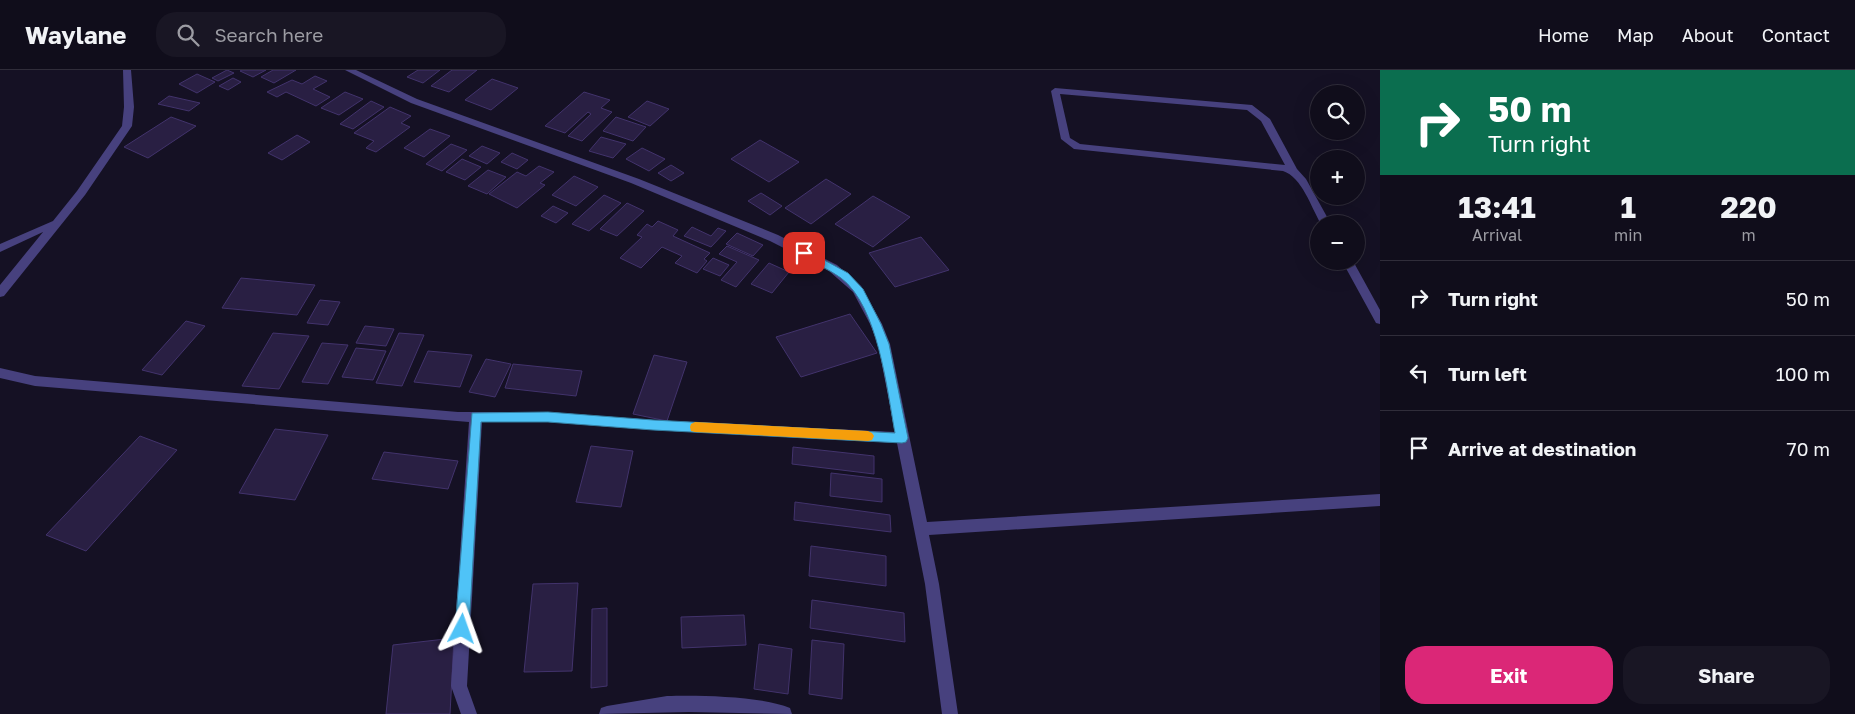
<!DOCTYPE html>
<html lang="en">
<head>
<meta charset="utf-8">
<style>
  :root { --surface:#100d1b; --page:#191624; --text:#f1f3f6; --muted:#9c9ca3; --line:#302d3a; --accent:#db2777 }
  body { margin:0; font-family:"Golos Text",sans-serif; background:var(--page); color:var(--text); height:100vh; display:flex; flex-direction:column; font-size:19px; white-space:nowrap }
  * { box-sizing:border-box; margin:0 }
  p { font-size:16px; color:var(--muted) }
  .icon { flex:none; width:28px; height:28px; fill:none; stroke:currentColor; stroke-width:2; stroke-linecap:round; stroke-linejoin:round }
  .map { position:relative; flex:1; overflow:hidden }
  .panel { display:flex; flex-direction:column; background:var(--surface); width:475px }
  .panel>* { flex:none }
  .top-card { background:#0b6e4f; color:#fff; overflow:hidden }
  .fabs { position:absolute; left:1310px; top:15px; display:grid; gap:10px }
  .fabs a { display:grid; place-items:center; width:55px; height:55px; border-radius:50%; background:var(--surface); box-shadow:0 5px 20px #0002,0 0 0 1px var(--line); font-size:25px }
  .pin { position:absolute; display:grid; place-items:center; width:42px; height:42px; color:#fff; margin:-21px; border-radius:10px; box-shadow:0 2px 8px #0006 }
  .me { position:absolute; width:55px; margin:-28px; rotate:4deg; stroke-linejoin:round; filter:drop-shadow(0 0 4px #0008) }
  .turn { display:flex; align-items:center; gap:18px; height:105px; padding:0 25px; font-size:22px }
  .turn .icon { width:65px; height:65px; stroke-width:2.5 }
  .turn b { display:block; font-size:35px; line-height:42px }
  .eta { display:flex; justify-content:space-evenly; align-items:center; height:85px; text-align:center }
  .eta b { font-size:30px; font-weight:700; line-height:35px }
  .cta { display:flex; gap:10px; margin-top:auto; padding:10px 25px }
  .cta a { flex:1; height:58px; border-radius:20px; background:var(--accent); color:#fff; font-size:20px; font-weight:700; line-height:58px; text-align:center }
  .cta a+a { background:var(--page); color:var(--text) }
  ul { padding:0; list-style:none }
  li { display:flex; align-items:center; gap:15px; height:75px; padding:0 25px; border-top:1px solid var(--line) }
  li div { flex:1 }
  li b { display:block; font-size:19px }
  li em { font-style:normal }
  header { display:flex; align-items:center; gap:30px; box-sizing:border-box; height:70px; padding:0 25px; background:var(--surface); border-bottom:1px solid var(--line) }
  header strong { font-size:24px }
  nav { display:flex; gap:28px; margin-inline-start:auto; font-size:18px }
  .search { width:350px; height:45px; background:var(--page); display:flex; align-items:center; gap:12px; box-sizing:border-box; padding:0 18px; border-radius:20px; color:var(--muted); font-size:19px }
  main { display:flex; flex:1; min-height:0 }
  .map>svg:first-child { display:block }
</style>
</head>
<body>
<header>
<strong>Waylane</strong>
<div class="search"><svg class="icon" aria-label="search" viewBox="0 0 24 24"><circle cx="10" cy="10" r="6"/><path d="M15 15l6 6"/></svg>Search here</div>
<nav><a>Home</a><a>Map</a><a>About</a><a>Contact</a></nav>
</header>
<main>
<div class="map">
<svg width="1380" height="644" viewBox="0 0 1380 644">
  <rect width="100%" height="100%" fill="#151124"/>
  <path fill="#291f43" stroke="#42336c" d="M227,0L234,3L218,11L212,8Z
    M242,0H266L253,7L240,1Z
    M273,0H296L274,13L261,7Z
    M418,0H440L423,13L407,7Z
    M452,0H477L449,22L431,16Z
    M197,4L215,12L197,23L179,14Z
    M315,6L327,11L313,19L330,27L316,36L286,22L277,27L267,22L292,10L302,14Z
    M233,8L241,12L228,20L219,16Z
    M492,9L518,18L491,40L465,30Z
    M345,22L363,29L339,45L321,38Z
    M584,22L610,30L601,38L612,42L582,71L568,66L591,44L588,42L565,63L545,56Z
    M169,26L200,33L189,41L158,34Z
    M371,31L384,37L353,59L340,54Z
    M647,31L669,39L650,56L628,47Z
    M390,37L411,46L401,53L410,57L376,82L366,78L374,71L354,63Z
    M171,47L196,56L148,88L124,77Z
    M616,47L646,57L633,71L603,61Z
    M430,59L450,66L424,87L404,78Z
    M297,65L310,72L282,90L268,83Z
    M601,67L626,74L613,88L589,81Z
    M760,70L799,92L769,112L731,89Z
    M451,74L467,80L442,101L426,94Z
    M482,76L500,83L487,94L469,86Z
    M642,78L665,89L649,101L626,89Z
    M512,83L528,90L517,99L501,92Z
    M462,89L481,97L465,110L446,102Z
    M671,95L684,103L671,111L658,103Z
    M539,96L554,102L540,113L545,115L517,138L489,124L517,102L526,106Z
    M488,100L506,107L487,124L468,116Z
    M574,106L598,117L576,136L552,125Z
    M826,109L851,124L811,154L785,138Z
    M761,123L782,136L770,145L748,131Z
    M604,125L621,133L589,161L572,154Z
    M873,126L910,147L873,177L835,154Z
    M627,133L644,141L617,166L600,159Z
    M553,136L568,143L556,153L541,146Z
    M658,151L678,160L673,166L710,183L704,189L707,191L697,203L675,193L682,186L662,177L641,198L620,188L642,167L637,165L647,154L652,157Z
    M692,157L711,166L718,158L726,161L711,177L684,166Z
    M737,163L763,175L753,186L726,174Z
    M921,167L949,200L895,217L869,183Z
    M727,176L759,190L736,217L721,210L737,192L719,184Z
    M713,188L729,195L720,206L703,199Z
    M769,193L789,202L772,223L751,214Z
    M241,208L315,215L297,245L222,238Z
    M320,230L340,232L328,255L307,253Z
    M850,244L877,283L801,307L776,267Z
    M186,251L205,256L162,305L142,300Z
    M365,256L394,259L386,276L356,273Z
    M273,263L309,266L279,319L242,316Z
    M399,263L424,265L402,316L376,313Z
    M322,273L348,275L328,314L302,312Z
    M356,278L386,281L373,310L342,307Z
    M428,281L472,285L460,317L414,312Z
    M654,285L687,292L667,351L633,344Z
    M486,289L511,294L495,327L469,322Z
    M513,294L582,301L576,326L505,318Z
    M275,359L328,365L295,430L239,423Z
    M140,366L177,380L86,481L46,465Z
    M591,376L633,381L621,437L576,432Z
    M793,377L874,386V404L792,394Z
    M384,382L458,391L448,419L372,409Z
    M831,403L882,409V432L830,426Z
    M795,432L890,445L891,462L794,450Z
    M811,476L886,486V516L809,506Z
    M578,513L572,601L524,602L533,514Z
    M812,530L904,543L905,572L810,558Z
    M607,538V616L591,618L592,539Z
    M744,545L746,575L682,578L681,547Z
    M454,568L450,644H386L393,575Z
    M812,570L844,574L842,629L809,624Z
    M759,574L792,579L788,624L754,619Z"/>
  <g fill="none" stroke-linecap="round" stroke-linejoin="round">
    <path fill="#47417e" fill-rule="evenodd" d="M123,0H131L134,37L132,56L85,125L4,226L0,227V215L43,162L0,182V174L53,151L77,121L122,56L124,37Z
      M345,0H356L417,29L639,109L778,165L837,195L861,216L882,254L890,274L927,452L1380,424V436L929,465L939,514L958,644H942L925,514L897,373L653,360L548,352H482L467,616L477,644H461L451,616L469,352L35,316L0,308V298L35,306L458,342H548L653,350L895,362L878,274L870,254L853,222L829,201L770,171L631,113L411,33Z
      M1055,18L1252,35L1270,49L1297,99L1306,109L1331,154H1321C1311,137 1302,107 1283,101L1074,79L1061,69L1051,21ZM1060,24L1247,40L1261,51L1285,95L1080,74L1070,68Z
      M1342,191H1353L1380,240V254L1376,253Z
      M667,626C699,625 761,626 790,638L792,644L689,642L599,644L601,638L607,636Z"/>
  </g>
  <path fill="#4fc3f7" stroke="#337fa1" d="M804,179L848,203L863,219L881,254L889,274L908,368L906,372L902,373L653,360L548,352H481L469,559L467,564L462,566L457,564L455,559L472,343L548,342L653,350L895,363C887,319 878,236 841,208C829,199 813,193 800,185V180Z"/>
  <path fill="#f59e0b" d="M695,352L868,361L872,363L874,366L872,370L868,371L695,362L691,361L690,357L691,354Z"/>
</svg>
<div class="fabs">
<a><svg class="icon" aria-label="search" viewBox="0 0 24 24"><circle cx="10" cy="10" r="6"/><path d="M15 15l6 6"/></svg></a>
<a>+</a>
<a>−</a>
</div>
<div class="pin" style="left:804px;top:183px;background:#d93025"><svg class="icon" aria-label="arrive" viewBox="0 0 24 24"><path d="M6 21V4h12l-3 4 3 4H6"/></svg></div>
<svg class="me" style="left:462px;top:559px" viewBox="-20 -20 40 40"><path d="M0-17L14 15 0 8-14 15z" fill="#4fc3f7" stroke="#fff" stroke-width="4"/></svg>
</div>
<section class="panel">
<div class="top-card">
<div class="turn"><svg class="icon" aria-label="right" viewBox="0 0 24 24"><path d="M7 20v-9h11M14 6l5 5-5 5"/></svg><div><b>50 m</b>Turn right</div></div>
</div>
<div class="eta">
<div><b>13:41</b><p>Arrival</p></div>
<div><b>1</b><p>min</p></div>
<div><b>220</b><p>m</p></div>
</div>
<ul>
<li><svg class="icon" aria-label="right" viewBox="0 0 24 24"><path d="M7 20v-9h11M14 6l5 5-5 5"/></svg><div><b>Turn right</b></div><em>50 m</em></li>
<li><svg class="icon" aria-label="left" viewBox="0 0 24 24"><path d="M17 20v-9H6M10 6l-5 5 5 5"/></svg><div><b>Turn left</b></div><em>100 m</em></li>
<li><svg class="icon" aria-label="arrive" viewBox="0 0 24 24"><path d="M6 21V4h12l-3 4 3 4H6"/></svg><div><b>Arrive at destination</b></div><em>70 m</em></li>
</ul>
<div class="cta"><a>Exit</a><a>Share</a></div>
</section>
</main>
</body>
</html>
